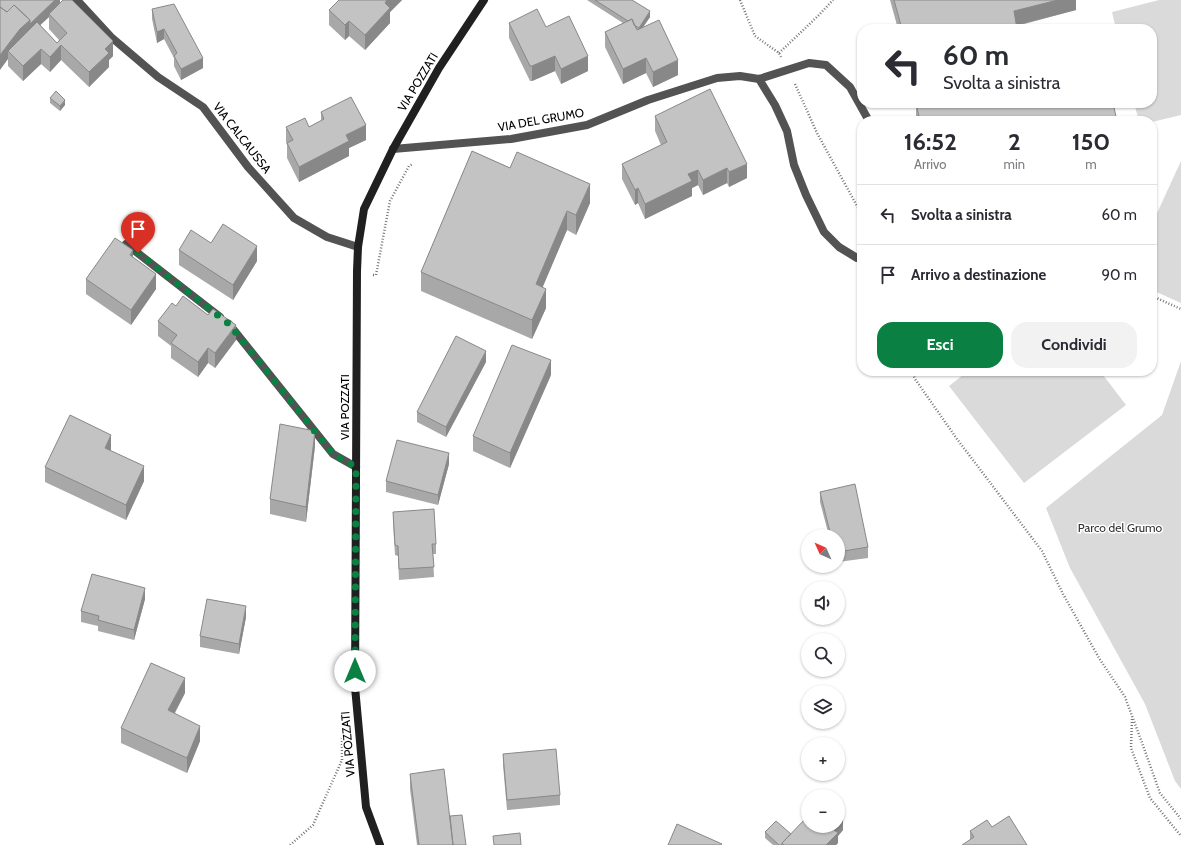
<!DOCTYPE html>
<html lang="it">
<head>
<meta charset="utf-8">
<style>
  :root { --surface:#fff; --page:#f2f2f3; --text:#2b2b33; --muted:#7c7c81; --line:#e1e1e2; --accent:#0b8043 }
  body { margin:0; font-family:Cabin,sans-serif; background:var(--page); color:var(--text); height:100vh; display:flex; flex-direction:column; font-size:15px; white-space:nowrap }
  * { box-sizing:border-box; margin:0 }
  p { font-size:13px; color:var(--muted) }
  .icon { flex:none; width:22px; height:22px; fill:none; stroke:currentColor; stroke-width:2; stroke-linecap:round; stroke-linejoin:round }
  .map { position:relative; flex:1; overflow:hidden }
  .details { position:absolute; left:857px; top:116px; width:300px; height:260px; display:flex; flex-direction:column; background:var(--surface); border-radius:16px; box-shadow:0 1px 3px #0004 }
  .details>* { flex:none }
  .guide { position:absolute; left:857px; top:24px; width:300px; height:84px; border-radius:16px; box-shadow:0 1px 3px #0004; background:#fff; color:var(--text); overflow:hidden }
  .needle { width:26px; rotate:315deg }
  .controls { position:absolute; left:801px; top:529px; display:grid; gap:8px }
  .controls a { display:grid; place-items:center; width:44px; height:44px; border-radius:50%; background:var(--surface); box-shadow:0 1px 3px #0004; font-size:20px }
  .pin { position:absolute; display:grid; place-items:center; width:34px; height:34px; color:#fff; margin:-41px -17px; border-radius:50% 50% 50% 0; rotate:-45deg; box-shadow:0 0 4px #0007 }
  .pin .icon { rotate:45deg }
  .me { position:absolute; width:44px; margin:-22px; rotate:0deg; stroke-linejoin:round; filter:drop-shadow(0 0 3px #0008) }
  .turn { display:flex; align-items:center; gap:14px; height:84px; padding:0 20px; font-size:18px }
  .turn .icon { width:52px; height:52px; stroke-width:2.5 }
  .turn b { display:block; font-size:28px; line-height:34px }
  .eta { display:flex; justify-content:space-evenly; align-items:center; height:68px; text-align:center }
  .eta b { font-size:24px; font-weight:700; line-height:28px }
  .primary-button { display:flex; gap:8px; margin-top:auto; padding:8px 20px }
  .primary-button a { flex:1; height:46px; border-radius:16px; background:var(--accent); color:#fff; font-size:16px; font-weight:700; line-height:46px; text-align:center }
  .primary-button a+a { background:var(--page); color:var(--text) }
  ul { padding:0; list-style:none }
  li { display:flex; align-items:center; gap:12px; height:60px; padding:0 20px; border-top:1px solid var(--line) }
  li div { flex:1 }
  li b { display:block; font-size:15px }
  li em { font-style:normal }
  .map>svg:first-child { display:block }
</style>
</head>
<body>
<div class="map">
<svg width="1181" height="845" viewBox="0 0 1181 845">
  <rect width="100%" height="100%" fill="#fff"/>
  <path fill="#dadada" d="M1159,0H1181V115L1152,122L1139,121L1134,103H1152V29H1116L1112,12Z
    M1181,161V303L1152,290V224Z
    M1181,361V789L1175,781L1145,704L1070,568L1046,508L1162,415Z
    M968,371H1100L1126,405L1024,483L949,386Z"/>
  <g fill="none" stroke-linecap="round" stroke-linejoin="round">
    <path stroke="#757575" stroke-width="2.5" stroke-dasharray="1 2" stroke-linecap="butt" d="M740,0L755,36L779,53L781,57
      M779,53L818,16L833,0
      M795,84L817,133L862,215
      M373,275H376L390,201L409,166L413,164
      M1152,296L1181,309
      M912,371L915,379L957,439L1042,551L1063,594L1099,658L1125,697L1141,740L1160,793L1181,819
      M1132,719L1131,748L1150,798L1181,836
      M342,760V736
      M290,845L313,825L342,760"/>
    <path stroke="#535353" stroke-width="8" d="M126,244L220,317
      M229,324L333,454L356,467"/>
    <path stroke="#535353" stroke-width="8" d="M77,0L111,37L158,77L203,107L248,167L294,218L327,237L358,247
      M759,79L775,105L787,131L794,165L806,195L824,232L839,247L857,258H862
      M393,149L511,139L587,125L648,100L717,78L740,76L759,79L809,63L826,65L850,87L869,121"/>
    <path stroke="#202020" stroke-width="8" d="M380,845L366,807L355,687L357,271L358,247L364,209L393,149L439,68L484,0"/>
  </g>
  <path fill="#a8a8a8" fill-rule="evenodd" d="M0,0H60V3L113,56L109,60V67L89,87L61,60L50,72L41,64L23,81L8,66V59ZM49,17V29L59,40L57,43L40,25Z
    M339,0H402L390,12V23L365,50L349,36L345,40L329,25V10Z
    M587,0H632L650,17L643,27L678,75L653,87L646,73L623,84L605,47V32L623,23Z
    M890,0H1076V10L1017,26V29H898Z
    M152,9L203,68L181,80L174,66V58L164,39L157,43L152,19Z
    M509,23L546,27L588,71L561,84L555,71L532,81H530L509,38Z
    M50,98L65,105L60,111L50,103Z
    M916,103L1117,121H917L916,117Z
    M321,112L366,140L349,148V156L299,182L287,158V145L286,142V127H309L321,121Z
    M655,116L747,178L729,187L727,183L703,195L698,185L692,188V196L645,219L638,203L635,205L622,179V164L661,145L655,131Z
    M472,151L590,203L576,235L567,230L542,287L546,308L532,339L421,291V272Z
    M211,243L257,261L233,300L179,265V250Z
    M86,279L156,289L131,325L86,294Z
    M176,306L236,340L215,368L208,363L198,377L171,358V346L158,336V321Z
    M486,362L446,437L417,422V412Z
    M551,375L510,468L473,451V436Z
    M315,446L306,522L270,514V499Z
    M111,450V451L144,481L126,520L45,482V467Z
    M449,464L438,505L386,492V481Z
    M820,492L868,547V558L838,562V536H829L820,502Z
    M393,512L436,544V554H433L434,577L399,580L398,556L395,555L393,522Z
    M145,599L134,640L98,631V626L81,622V611Z
    M246,617L239,654L200,647V636Z
    M185,693L175,713L200,741L187,773L121,743V728Z
    M503,754L560,795V805L507,810L503,765Z
    M410,774L450,816L466,845H417L410,789Z
    M992,827L970,840V831Z
    M843,830L838,836V843L836,845H773L765,838V832L791,834Z"/>
  <path fill="#888" d="M55,0H60V6L49,14V17L20,44L8,51V59L0,70V55L20,29L30,20Z
    M387,0H402L390,12V23L365,50V35L385,3Z
    M1058,0H1076V10L1014,26V11Z
    M650,11V17L639,33V28Z
    M349,21V36L345,40V25Z
    M164,29V39L157,43V32Z
    M113,41V56L109,60V67L89,87V72L105,49Z
    M61,45V60L50,72V57Z
    M41,49V64L23,81V66Z
    M555,56V71L532,81V66Z
    M588,56V71L561,84V69Z
    M203,58V68L181,80V69Z
    M646,58V73L623,84V69Z
    M678,60V75L653,87V72Z
    M65,100V105L60,111V106Z
    M366,125V140L349,148V156L299,182V167L346,135Z
    M747,164V178L729,187V172Z
    M727,168V183L703,195V180Z
    M698,170V185L692,188V196L645,219V204L688,174Z
    M590,184V203L576,235V215Z
    M638,188V203L635,205V190Z
    M567,211V230L536,303V284Z
    M257,246V261L233,300V285Z
    M133,250V265L130,255Z
    M156,274V289L131,325V310Z
    M546,289V308L532,339V320Z
    M236,325V340L215,368V353Z
    M208,348V363L198,377V362Z
    M486,351V362L446,437V427Z
    M551,360V375L510,468V453Z
    M315,431V446L306,522V507Z
    M111,435V450L105,463V448Z
    M449,453V464L438,505V495Z
    M144,466V481L126,520V505Z
    M145,588V599L134,640V630Z
    M246,606V617L239,654V644Z
    M185,678V693L168,725V710Z
    M200,726V741L187,773V758Z
    M843,819V830L838,836V843L836,845H826L834,830Z"/>
  <path fill="#c3c3c3" stroke="#888" d="M0,0H55L30,24V20L14,5L7,12L0,7Z
    M63,0H72L113,41L105,49L109,53L89,72L61,45L50,57L41,49L23,66L8,51L37,22L57,43L67,33L49,14Z
    M339,0H387L385,3L390,8L365,35L349,21L345,25L329,10Z
    M595,0H632L650,11L639,28L634,25L632,19L628,21Z
    M894,0H1058L1014,11L1017,29H902Z
    M174,4L203,58L181,69L174,56L177,53L164,29L157,32L152,9Z
    M14,5L30,20L20,29L0,55V7L7,12Z
    M537,9L546,27L569,16L588,56L561,69L555,56L532,66H530L509,23Z
    M632,19L637,30L659,20L678,60L653,72L646,58L623,69L605,32Z
    M710,89L747,164L729,172L727,168L703,180L698,170L688,174L692,181L645,204L638,188L635,190L622,164L667,142L655,116Z
    M56,91L65,100L60,106L50,98Z
    M351,97L366,125L346,135L349,141L299,167L287,143L293,140L286,127L305,118L309,127L324,119L321,112Z
    M916,103H1113L1117,121H920Z
    M472,151L510,168L517,152L590,184L576,215L567,211L536,284L546,289L532,320L421,272Z
    M223,224L257,246L233,285L179,250L191,230L211,243Z
    M115,238L133,250L130,255L156,274L131,310L86,279Z
    M183,296L208,315L213,309L236,325L215,353L208,348L198,362L171,343L177,335L158,321L172,303L176,306Z
    M456,336L486,351L446,427L417,412Z
    M512,345L551,360L510,453L473,436Z
    M70,415L111,435L105,448L144,466L126,505L45,467Z
    M280,424L315,431L306,507L270,499Z
    M397,440L449,453L438,495L386,481Z
    M855,484L868,547L838,552V536H831L820,492Z
    M434,509L436,544H432L434,567L399,569L398,546L395,545L393,512Z
    M92,574L145,588L134,630L98,620L99,616L81,611Z
    M207,599L246,606L239,644L200,636Z
    M151,663L185,678L168,710L200,726L187,758L121,728Z
    M556,749L560,795L507,800L503,754Z
    M444,769L453,845H419L410,774Z
    M462,815L466,845H453L450,816Z
    M838,815L843,819L838,825Z
    M808,816V826H837L834,830L838,833L826,845H784L782,843Z
    M1009,816L1027,845H962L974,837L970,831L987,820L992,827Z
    M776,821L791,834L782,843V845H779L765,832Z
    M677,824L722,844L721,845H668Z
    M520,833L521,845H494L493,836Z"/>
  <g fill="none" stroke-linecap="round" stroke-linejoin="round">
    <path stroke="#0b8043" stroke-width="7" stroke-dasharray="0 12.6" d="M138,253L229,324L333,454L356,467L355,671"/>
  </g>
  <g text-anchor="middle" stroke-width="3" stroke-linejoin="round" paint-order="stroke">
    <g font-size="12" fill="#000" stroke="#fff">
      <text transform="translate(418 82) rotate(-59)" y="4">VIA POZZATI</text>
      <text transform="translate(541 120) rotate(-10)" y="4">VIA DEL GRUMO</text>
      <text transform="translate(242 138) rotate(52)" y="4">VIA CALCAUSSA</text>
      <text transform="translate(345 407) rotate(-90)" y="4">VIA POZZATI</text>
      <text transform="translate(348 744) rotate(-95)" y="4">VIA POZZATI</text>
    </g>
    <g font-size="12" fill="#313131" stroke="#fff">
      <text x="1120" y="532">Parco del Grumo</text>
    </g>
  </g>
</svg>
<div class="controls">
<a><svg class="needle" viewBox="-14 -14 28 28"><path d="M0-13l5 13h-10z" fill="#e53935"/><path d="M0 13l5-13h-10z" fill="#7c7c81"/></svg></a>
<a><svg class="icon" aria-label="sound" viewBox="0 0 24 24"><path d="M4 9h4l5-4v14l-5-4H4zM17 9q2 3 0 6"/></svg></a>
<a><svg class="icon" aria-label="search" viewBox="0 0 24 24"><circle cx="10" cy="10" r="6"/><path d="M15 15l6 6"/></svg></a>
<a><svg class="icon" aria-label="layers" viewBox="0 0 24 24"><path d="M12 4l9 5-9 5-9-5zM3 14l9 5 9-5"/></svg></a>
<a>+</a>
<a>−</a>
</div>
<div class="pin" style="left:138px;top:253px;background:#d93025"><svg class="icon" aria-label="arrive" viewBox="0 0 24 24"><path d="M6 21V4h12l-3 4 3 4H6"/></svg></div>
<svg class="me" style="left:355px;top:671px" viewBox="-20 -20 40 40"><circle r="19" fill="#fff"/><path d="M0-13L10 11 0 6-10 11z" fill="#0b8043"/></svg>
<div class="guide">
<div class="turn"><svg class="icon" aria-label="left" viewBox="0 0 24 24"><path d="M17 20v-9H6M10 6l-5 5 5 5"/></svg><div><b>60 m</b>Svolta a sinistra</div></div>
</div>
<section class="details">
<div class="eta">
<div><b>16:52</b><p>Arrivo</p></div>
<div><b>2</b><p>min</p></div>
<div><b>150</b><p>m</p></div>
</div>
<ul>
<li><svg class="icon" aria-label="left" viewBox="0 0 24 24"><path d="M17 20v-9H6M10 6l-5 5 5 5"/></svg><div><b>Svolta a sinistra</b></div><em>60 m</em></li>
<li><svg class="icon" aria-label="arrive" viewBox="0 0 24 24"><path d="M6 21V4h12l-3 4 3 4H6"/></svg><div><b>Arrivo a destinazione</b></div><em>90 m</em></li>
</ul>
<div class="primary-button"><a>Esci</a><a>Condividi</a></div>
</section>
</div>
</body>
</html>
